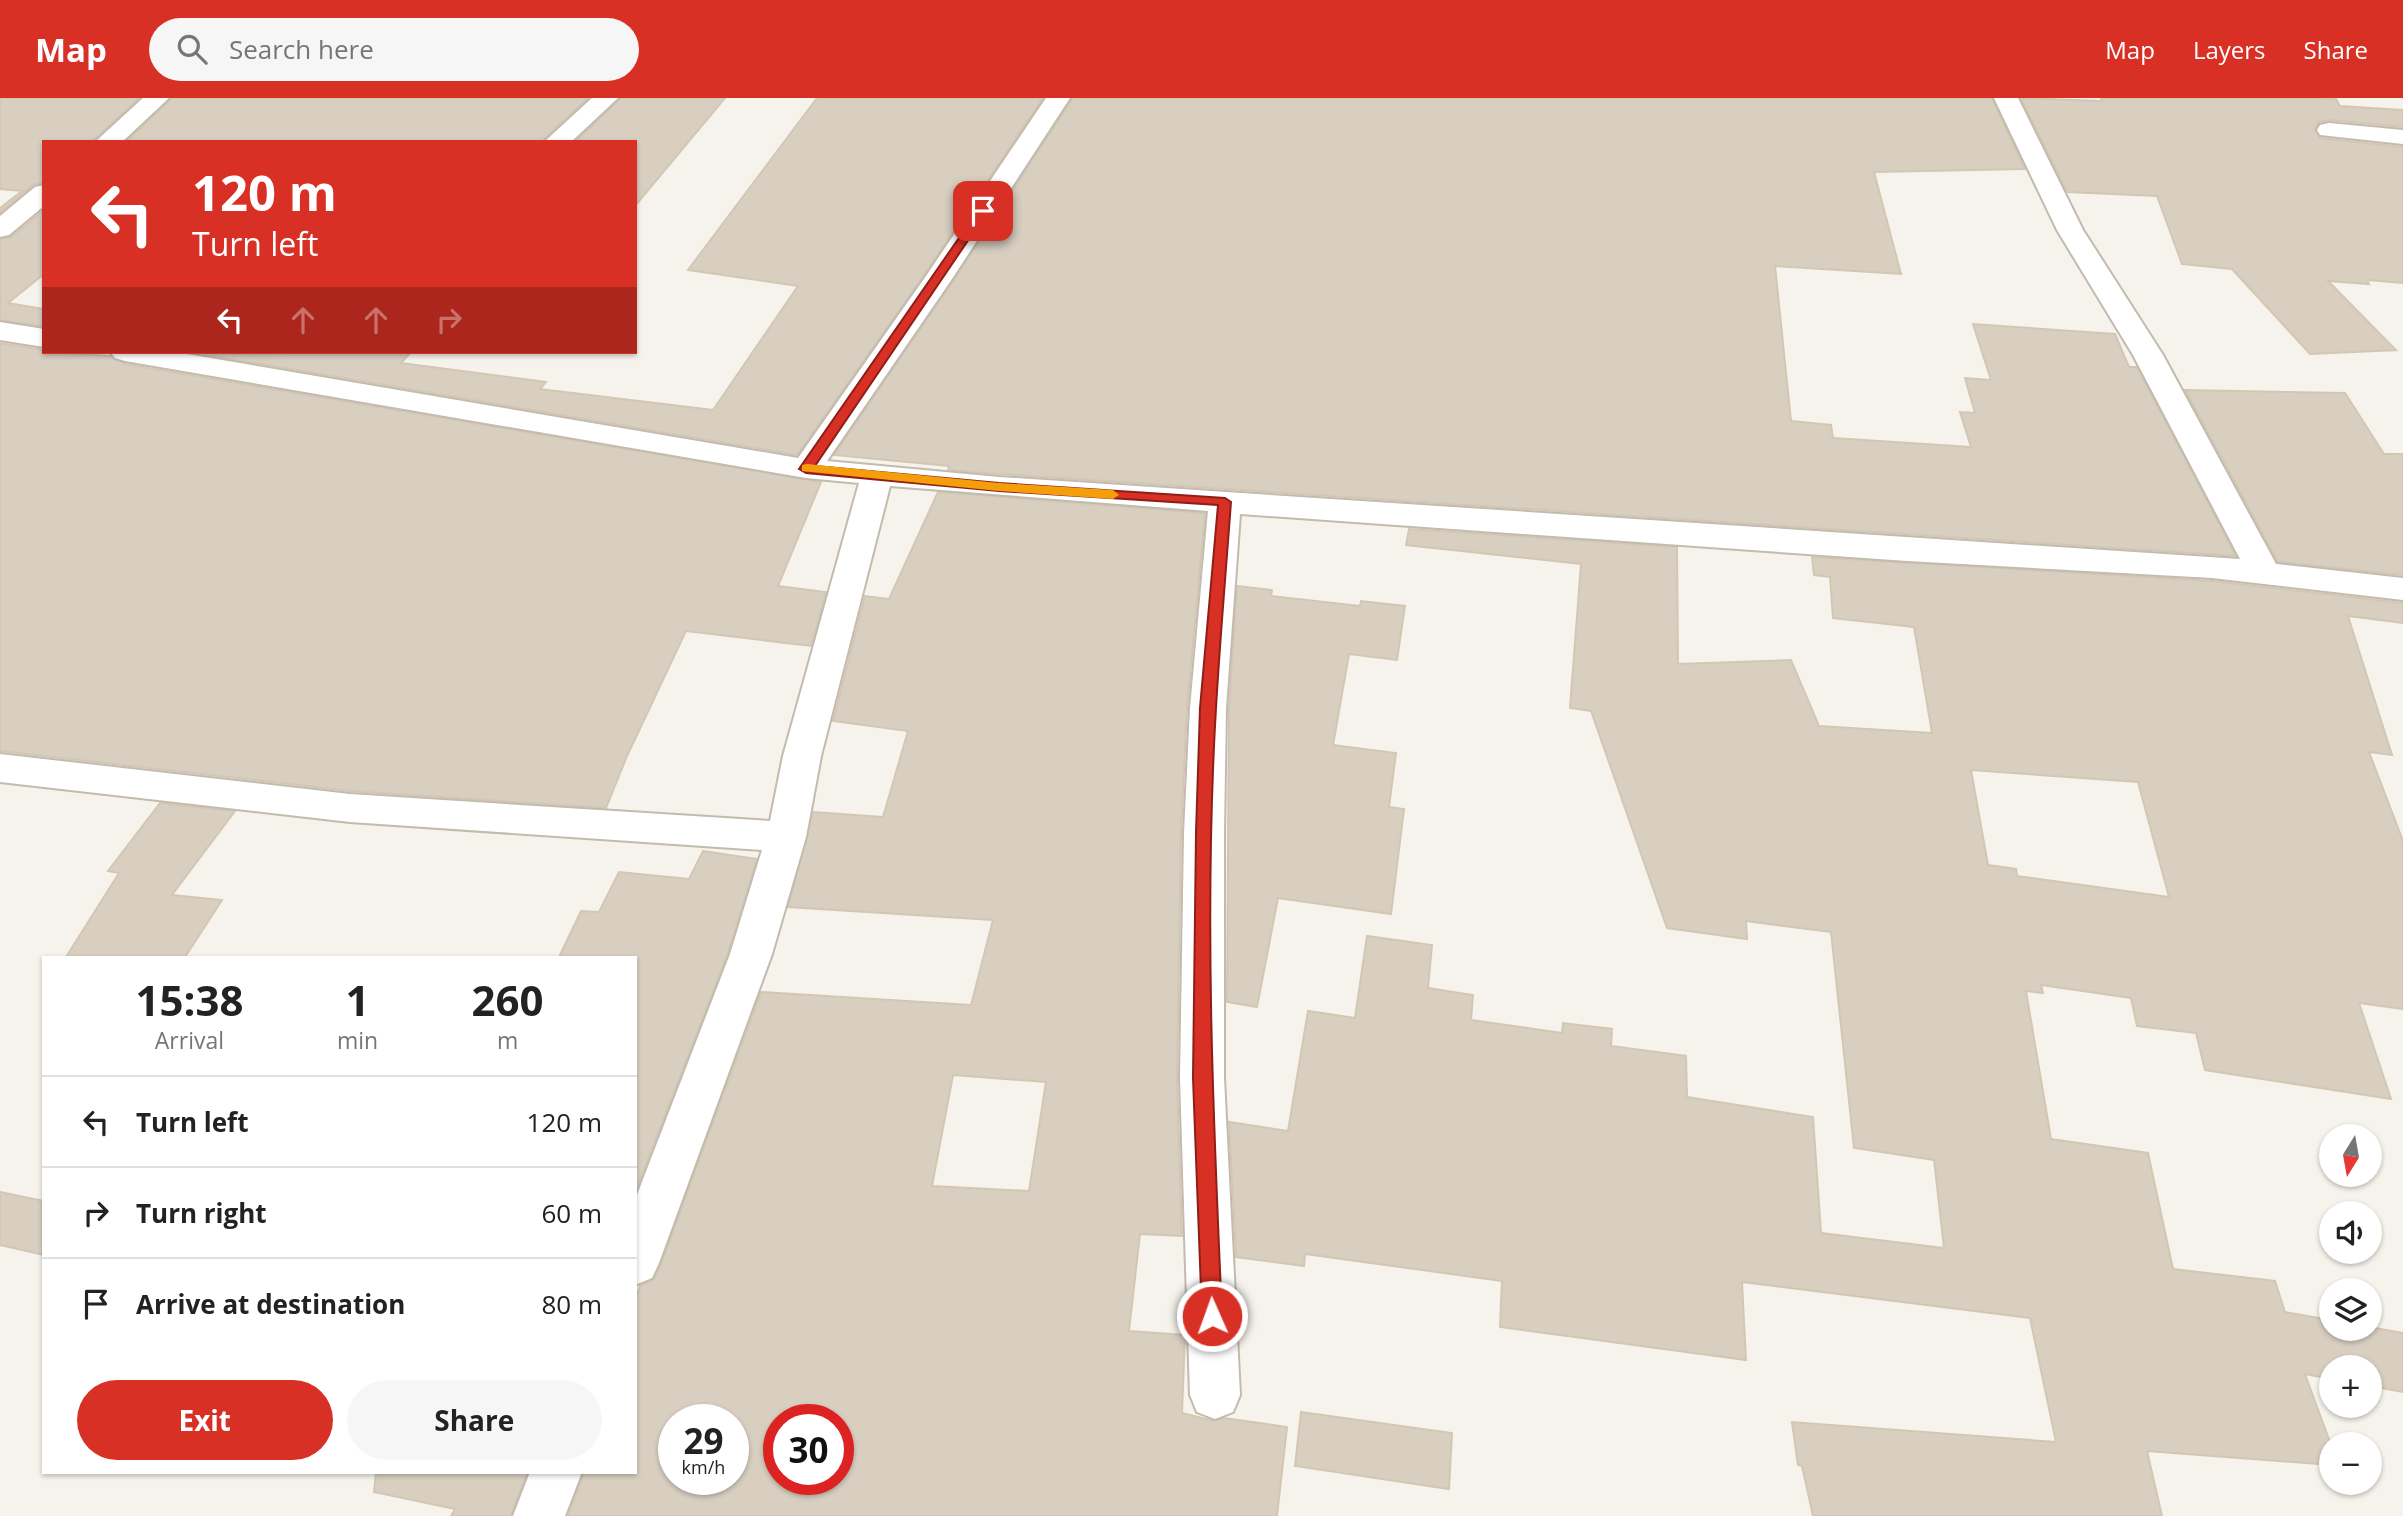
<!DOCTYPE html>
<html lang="en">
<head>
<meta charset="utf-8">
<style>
  :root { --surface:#fff; --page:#f6f6f6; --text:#222; --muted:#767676; --line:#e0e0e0; --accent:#d93025 }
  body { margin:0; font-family:"Open Sans",sans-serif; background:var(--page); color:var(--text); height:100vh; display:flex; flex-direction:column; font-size:26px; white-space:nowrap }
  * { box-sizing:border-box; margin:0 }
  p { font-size:23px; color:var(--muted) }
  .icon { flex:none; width:38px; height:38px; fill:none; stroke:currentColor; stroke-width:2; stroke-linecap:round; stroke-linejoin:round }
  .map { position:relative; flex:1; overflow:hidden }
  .sheet { position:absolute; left:42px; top:858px; width:595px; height:518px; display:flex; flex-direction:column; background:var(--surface); border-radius:0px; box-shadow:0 2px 5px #0004 }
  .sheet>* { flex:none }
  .top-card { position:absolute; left:42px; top:42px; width:595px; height:214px; border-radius:0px; box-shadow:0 2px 5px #0004; background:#d93025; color:#fff; overflow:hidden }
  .needle { width:46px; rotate:191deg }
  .controls { position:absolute; left:2319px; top:1026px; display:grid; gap:14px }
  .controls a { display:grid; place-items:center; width:63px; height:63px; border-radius:50%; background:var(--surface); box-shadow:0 2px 5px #0004; font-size:35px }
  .speed { position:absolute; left:658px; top:1306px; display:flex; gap:14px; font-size:35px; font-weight:700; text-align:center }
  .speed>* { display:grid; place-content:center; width:91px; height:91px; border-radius:50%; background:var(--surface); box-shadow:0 2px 5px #0004; line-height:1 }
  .speed small { font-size:18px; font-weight:400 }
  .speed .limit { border:10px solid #d22; background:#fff; color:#111 }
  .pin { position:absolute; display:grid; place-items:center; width:60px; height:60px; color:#fff; margin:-30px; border-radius:14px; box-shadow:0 4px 10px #0006 }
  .me { position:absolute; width:77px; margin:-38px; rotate:358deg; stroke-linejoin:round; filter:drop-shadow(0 0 5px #0008) }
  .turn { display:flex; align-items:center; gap:24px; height:147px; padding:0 35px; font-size:32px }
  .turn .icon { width:91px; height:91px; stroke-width:2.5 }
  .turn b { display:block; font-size:49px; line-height:60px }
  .lanes { display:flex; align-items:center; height:66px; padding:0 35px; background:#0003; justify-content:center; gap:35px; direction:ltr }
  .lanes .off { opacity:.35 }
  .eta { display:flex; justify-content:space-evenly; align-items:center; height:119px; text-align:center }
  .eta b { font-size:42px; font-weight:700; line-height:49px }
  .cta { display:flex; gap:14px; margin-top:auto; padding:14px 35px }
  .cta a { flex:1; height:80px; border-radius:42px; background:var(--accent); color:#fff; font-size:28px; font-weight:700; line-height:80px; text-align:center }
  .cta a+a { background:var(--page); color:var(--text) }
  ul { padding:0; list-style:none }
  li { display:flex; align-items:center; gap:21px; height:91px; padding:0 35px; border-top:2px solid var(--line) }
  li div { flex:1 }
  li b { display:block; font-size:26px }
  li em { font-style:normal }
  header { display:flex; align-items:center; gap:42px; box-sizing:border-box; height:98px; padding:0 35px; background:var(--accent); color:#fff }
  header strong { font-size:33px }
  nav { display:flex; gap:38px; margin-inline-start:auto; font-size:24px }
  .search { width:490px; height:63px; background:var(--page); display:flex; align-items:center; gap:18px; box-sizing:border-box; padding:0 24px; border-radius:38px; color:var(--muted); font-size:26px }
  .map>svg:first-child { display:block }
</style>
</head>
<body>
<header>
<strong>Map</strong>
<div class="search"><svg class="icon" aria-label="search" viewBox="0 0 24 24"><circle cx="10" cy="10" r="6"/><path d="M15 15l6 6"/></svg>Search here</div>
<nav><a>Map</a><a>Layers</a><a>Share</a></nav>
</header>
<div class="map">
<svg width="2403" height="1418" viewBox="0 0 2403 1418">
  <rect width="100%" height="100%" fill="#f6f3ec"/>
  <path fill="#d8cfc1" stroke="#d3c7b4" stroke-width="2" fill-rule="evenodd" d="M0,0H139L92,44H44V85L33,87L0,115V110L22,93L0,91Z
    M172,0H588L541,44H126Z
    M621,0H725L635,108V44H575Z
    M817,0H1043L924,177L797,357L202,256L411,254L401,265L546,284L540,291L713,312L798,188L688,172Z
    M1073,0H1992L2025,71L1874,74L1901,176L1775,168L1791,323L1831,327L1833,340L1971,349L1960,314L1975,315L1965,280L1991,282L1973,226L2115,236L2129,269H2137L2236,458L999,376L948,372L949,368L834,357L954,182Z
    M2021,0L2102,3L2101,0H2319L2336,1L2340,8L2403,12V29L2329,22L2319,24L2315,31L2320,40L2403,49V185L2367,182L2369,186L2328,183L2396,252L2310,256L2232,171L2182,166L2157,98L2067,94Z
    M44,112V176L8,205L44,211V228L0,222V141L11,139Z
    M0,245L44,252V254L110,258L125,266L821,384L778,488L826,494L811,548L686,533L627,658L606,710L350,693L0,653Z
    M2185,292L2345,295L2384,356H2403V477L2278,464Z
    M938,394L1205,415L1187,610L1181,735L1177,980L1182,1138L1140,1136L1129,1233L1185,1237L1182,1315L1214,1323L1224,1320L1287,1329L1277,1418H568L584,1374H635V1203L640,1188L654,1181L661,1166L761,894L971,907L993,822L788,809L813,714L883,719L908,633L833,623L865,498L889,501ZM953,977L1046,984L1029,1093L932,1088ZM674,1321H733V1381H674ZM779,1321H838V1381H779Z
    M1409,431L1677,449L1678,566L1791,562L1819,628L1932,635L1914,529L1833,520L1830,479L1814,477L1812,459L2212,483L2403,505V525L2348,518L2392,657L2369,654L2403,743V911L2359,905L2391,1001L2205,972L2196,935L2137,928L2131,900L2041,887L2043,895L2026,893L2051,1041L2148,1055L2173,1171L2275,1183L2285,1214L2331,1222V1230L2370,1229L2403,1235V1294L2370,1288V1269H2331V1281L2305,1276L2331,1347V1367L2147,1353L2162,1418H1813L1802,1368L1798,1367L1792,1324L2056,1344L2030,1220L1742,1184L1746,1262L1500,1229L1502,1183L1305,1156L1304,1168L1236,1159L1229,1024L1288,1033L1308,913L1355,920L1367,838L1432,847L1428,890L1473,897L1471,922L1562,935L1563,925L1612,931L1611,948L1686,958L1687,999L1813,1019L1821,1135L1944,1150L1934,1062L1854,1050L1831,834L1746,823L1747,841L1667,830L1591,613L1570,610L1581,466L1406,447ZM1971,672L2138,684L2169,799L2017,778L2016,771L1988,767Z
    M1237,488L1272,492L1271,498L1360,508L1361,503L1405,508L1397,562L1349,556L1333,647L1396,655L1389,709L1404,711L1391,816L1278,800L1257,909L1227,904L1229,610Z
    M160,705L235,713L172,797L222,802L185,859H66L119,775L108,773Z
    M703,753L757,761L728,855L635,1094V859H559L581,813L599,814L619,774L689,781Z
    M0,1094L44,1103V1157L0,1147Z
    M1301,1314L1452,1335L1449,1391L1295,1368Z
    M376,1374H527L511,1418H451L455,1411L374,1394Z"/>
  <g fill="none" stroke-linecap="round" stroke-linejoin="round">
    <defs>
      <path id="street" d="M143,0H169L122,44H95Z
        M592,0H618L571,44H544Z
        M1046,0H1070L952,181L827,363L999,379L2240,461L2133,257L2057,132L1994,0H2018L2083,132L2163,257L2276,466L2403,480V502L2212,480L1907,463L1240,416L1226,610L1224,735V980L1240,1297L1233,1314L1215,1321L1197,1314L1190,1297L1180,980L1184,735L1190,610L1208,413L890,388L821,658L806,739L772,856L659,1165L652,1180L635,1187V1102L730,856L762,752L350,724L0,684V656L350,696L770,723L783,658L859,385L806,380L125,263L115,260L110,254H175L798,360L926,178Z
        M2329,25L2403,32V46L2320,37L2317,32L2320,27Z
        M44,87V108L9,137L0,139V118L35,89Z
        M0,224L44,231V249L0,242Z
        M530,1374H582L565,1418H513Z"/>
    </defs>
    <use href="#street" stroke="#c2bbae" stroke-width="4"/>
    <use href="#street" fill="#fff" fill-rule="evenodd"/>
  </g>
  <path fill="#d93025" stroke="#8d1f18" stroke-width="2" d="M983,110L988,113L815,368L999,385L1225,400L1231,404C1226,472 1220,541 1216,610C1204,812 1213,1016 1222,1218L1219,1225L1212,1227L1205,1225L1202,1218L1193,980L1196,735L1200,610L1218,407L999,393L806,375L799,371L979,111Z"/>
  <path fill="#f59e0b" d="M807,366L999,385L1113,392L1119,397L1113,401L999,393L802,373V367Z"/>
</svg>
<div class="controls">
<a><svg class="needle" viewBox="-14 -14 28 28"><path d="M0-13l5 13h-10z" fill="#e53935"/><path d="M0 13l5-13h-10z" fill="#767676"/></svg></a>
<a><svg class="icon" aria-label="sound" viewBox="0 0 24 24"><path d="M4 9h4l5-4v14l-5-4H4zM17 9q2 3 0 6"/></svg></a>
<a><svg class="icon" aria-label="layers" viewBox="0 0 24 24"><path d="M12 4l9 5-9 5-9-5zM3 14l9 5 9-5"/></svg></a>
<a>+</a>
<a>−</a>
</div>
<div class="speed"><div>29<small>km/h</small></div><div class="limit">30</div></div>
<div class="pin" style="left:983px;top:113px;background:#d93025"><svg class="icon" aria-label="arrive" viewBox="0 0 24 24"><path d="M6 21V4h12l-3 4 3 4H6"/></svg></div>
<svg class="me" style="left:1212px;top:1218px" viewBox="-20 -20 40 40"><circle r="17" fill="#d93025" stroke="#fff" stroke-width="3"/><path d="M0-11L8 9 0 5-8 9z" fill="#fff"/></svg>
<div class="top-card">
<div class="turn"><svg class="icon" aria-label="left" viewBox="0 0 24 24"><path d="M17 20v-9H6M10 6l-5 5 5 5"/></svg><div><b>120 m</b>Turn left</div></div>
<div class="lanes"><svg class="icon" aria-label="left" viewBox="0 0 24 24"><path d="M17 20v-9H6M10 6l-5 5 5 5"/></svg><svg class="icon off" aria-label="ahead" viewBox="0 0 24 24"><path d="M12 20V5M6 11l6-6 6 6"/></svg><svg class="icon off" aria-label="ahead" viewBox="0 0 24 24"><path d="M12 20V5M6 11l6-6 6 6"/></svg><svg class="icon off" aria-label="right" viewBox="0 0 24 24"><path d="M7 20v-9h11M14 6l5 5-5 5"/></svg></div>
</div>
<section class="sheet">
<div class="eta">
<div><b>15:38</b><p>Arrival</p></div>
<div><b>1</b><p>min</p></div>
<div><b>260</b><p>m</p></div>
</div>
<ul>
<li><svg class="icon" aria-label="left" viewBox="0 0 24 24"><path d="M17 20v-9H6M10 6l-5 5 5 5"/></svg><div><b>Turn left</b></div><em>120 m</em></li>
<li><svg class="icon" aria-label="right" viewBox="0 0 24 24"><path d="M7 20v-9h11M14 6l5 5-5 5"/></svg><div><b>Turn right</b></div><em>60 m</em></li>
<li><svg class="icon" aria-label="arrive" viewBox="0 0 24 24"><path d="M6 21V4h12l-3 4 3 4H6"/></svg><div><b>Arrive at destination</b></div><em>80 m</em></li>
</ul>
<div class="cta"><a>Exit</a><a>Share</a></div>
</section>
</div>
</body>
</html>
